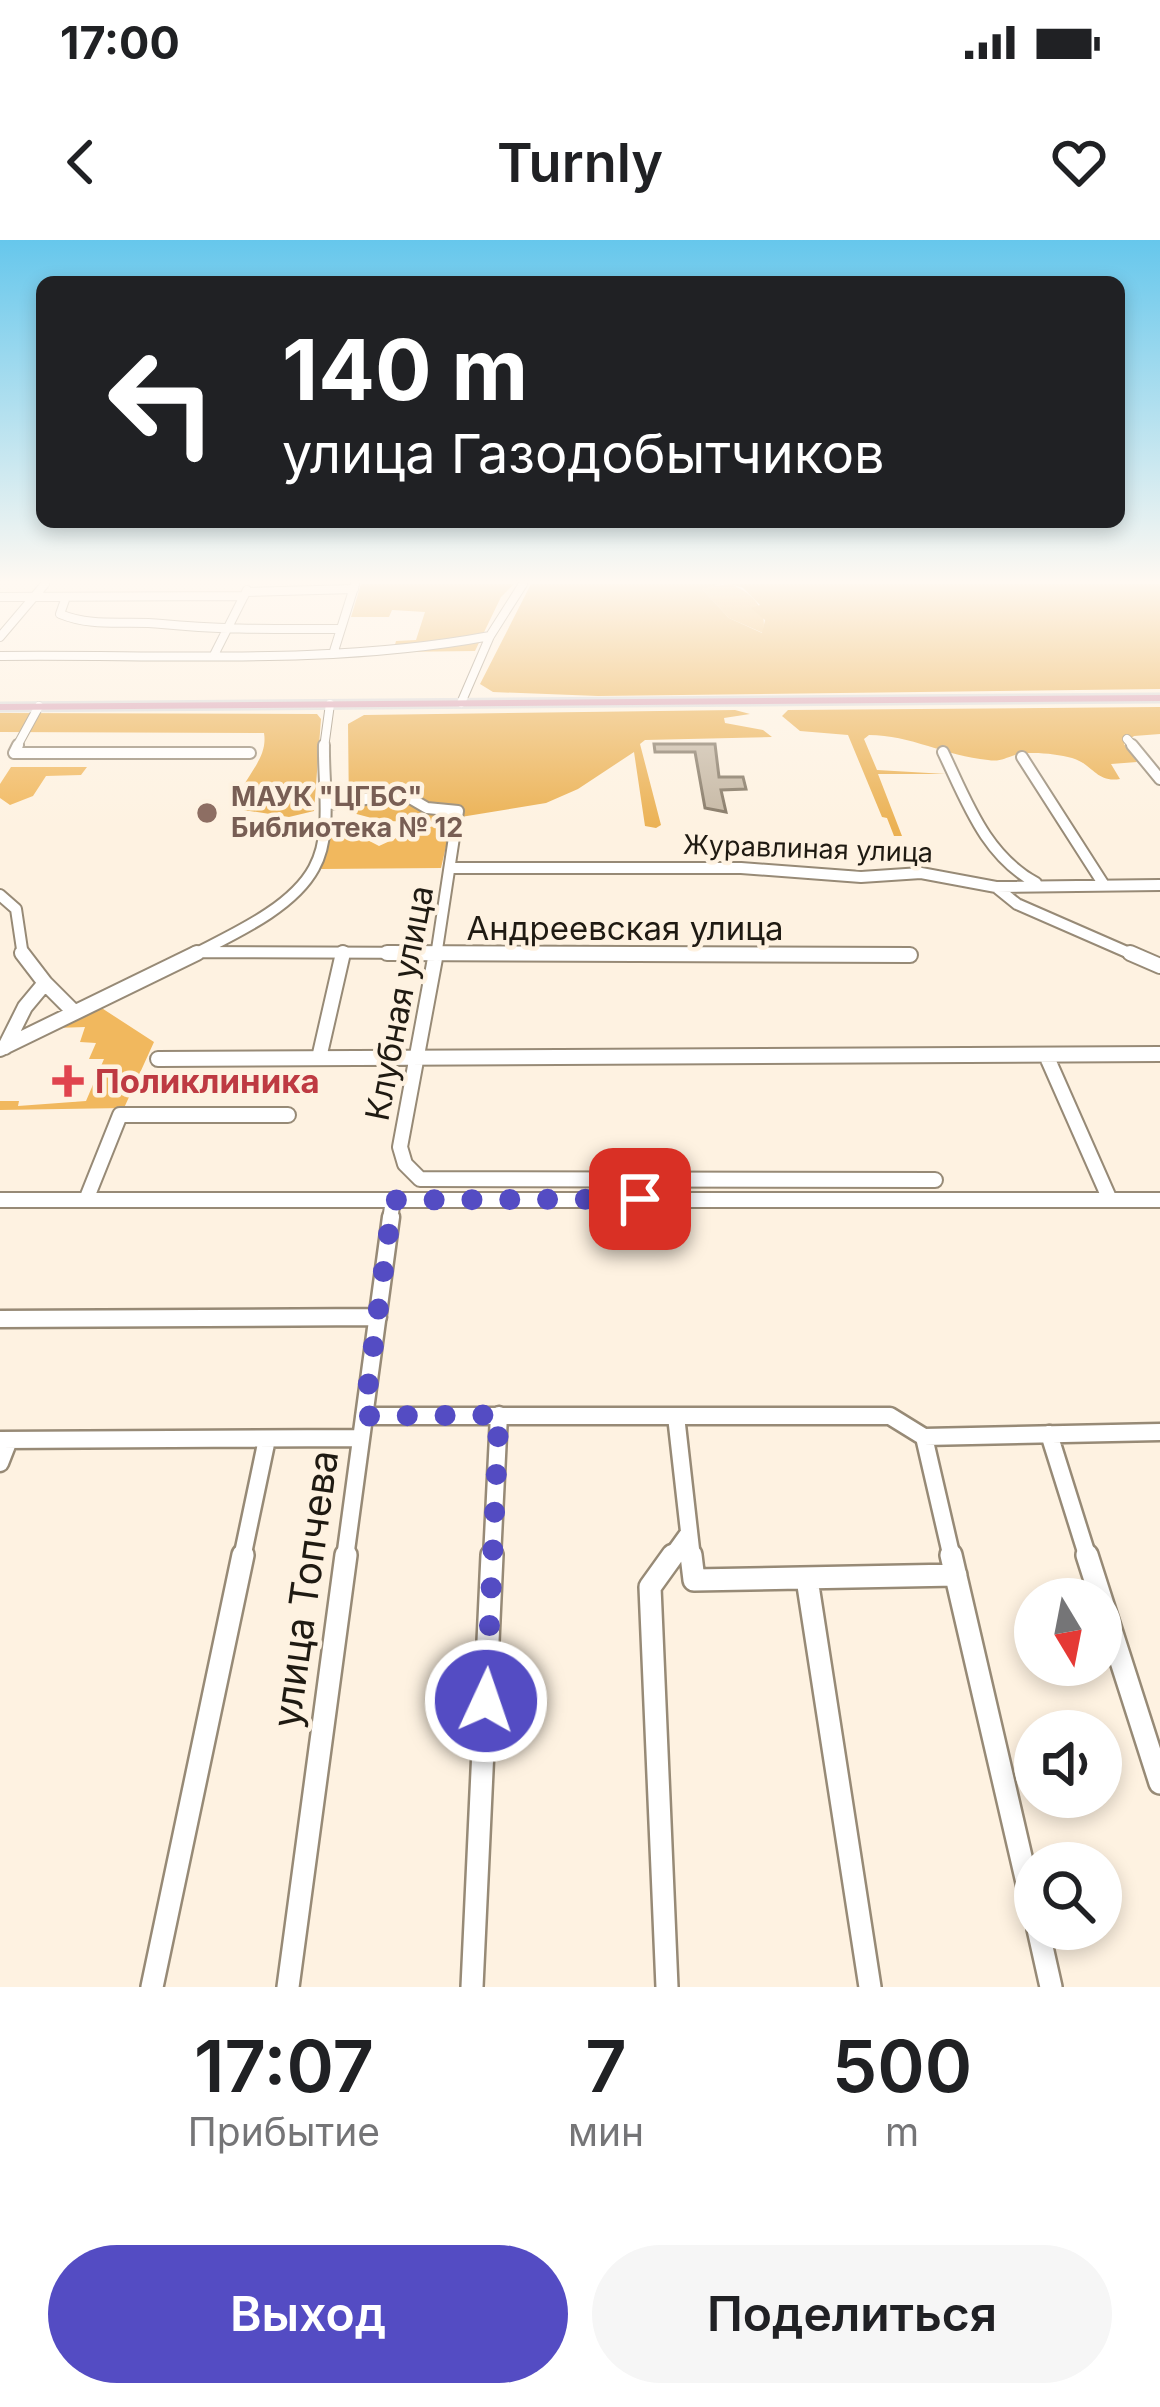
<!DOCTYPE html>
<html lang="ru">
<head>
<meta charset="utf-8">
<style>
  :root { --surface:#fff; --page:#f6f6f6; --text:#202124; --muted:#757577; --accent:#544cc3 }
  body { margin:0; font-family:Inter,sans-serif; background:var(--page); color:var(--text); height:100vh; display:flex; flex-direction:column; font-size:45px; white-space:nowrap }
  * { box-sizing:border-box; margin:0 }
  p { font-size:39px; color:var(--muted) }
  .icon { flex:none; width:66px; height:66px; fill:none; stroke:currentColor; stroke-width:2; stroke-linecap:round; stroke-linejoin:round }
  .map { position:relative; height:1747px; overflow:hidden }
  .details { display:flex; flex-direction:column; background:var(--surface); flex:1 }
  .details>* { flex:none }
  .hud { position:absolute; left:36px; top:36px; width:1089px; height:252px; border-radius:18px; box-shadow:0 6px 18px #0003; background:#202124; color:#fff; overflow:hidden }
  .needle { width:78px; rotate:170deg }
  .buttons { position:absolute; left:1014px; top:1338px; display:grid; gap:24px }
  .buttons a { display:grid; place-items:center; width:108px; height:108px; border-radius:50%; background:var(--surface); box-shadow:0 6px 18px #0003; font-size:60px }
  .pin { position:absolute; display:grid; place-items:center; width:102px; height:102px; color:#fff; margin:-51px; border-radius:24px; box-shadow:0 6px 18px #0006 }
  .me { position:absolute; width:132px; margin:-66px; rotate:3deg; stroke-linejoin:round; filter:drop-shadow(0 0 9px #0008) }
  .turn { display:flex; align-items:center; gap:42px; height:252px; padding:0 48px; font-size:54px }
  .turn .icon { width:156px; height:156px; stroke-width:2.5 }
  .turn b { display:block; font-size:84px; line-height:102px }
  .eta { display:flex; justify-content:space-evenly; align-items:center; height:204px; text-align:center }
  .eta b { font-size:72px; font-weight:600; line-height:84px }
  .button { display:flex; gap:24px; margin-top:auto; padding:24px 48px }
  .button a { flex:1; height:138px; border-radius:72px; background:var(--accent); color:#fff; font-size:48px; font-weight:600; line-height:138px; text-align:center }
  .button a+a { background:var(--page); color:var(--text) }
  .status { display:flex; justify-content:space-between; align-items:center; height:84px; padding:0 60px; background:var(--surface); direction:ltr }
  .status svg { height:33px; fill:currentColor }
  header { display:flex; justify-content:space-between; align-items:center; height:156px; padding:0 48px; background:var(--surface); font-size:54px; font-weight:600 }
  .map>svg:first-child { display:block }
</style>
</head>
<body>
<div class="status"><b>17:00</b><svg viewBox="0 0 49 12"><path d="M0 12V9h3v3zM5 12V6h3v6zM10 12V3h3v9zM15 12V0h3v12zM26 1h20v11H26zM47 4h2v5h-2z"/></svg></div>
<header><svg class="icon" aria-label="back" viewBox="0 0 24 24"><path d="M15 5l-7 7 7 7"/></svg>Turnly<svg class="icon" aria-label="heart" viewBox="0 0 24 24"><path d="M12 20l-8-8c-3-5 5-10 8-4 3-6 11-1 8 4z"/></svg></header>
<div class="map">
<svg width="1160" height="1747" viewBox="0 0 1160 1747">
  <rect width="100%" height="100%" fill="#fef2e1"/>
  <path fill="#f1b85e" d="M730,344C752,352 768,369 763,393L729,378L701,348Z
    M11,527H87L81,535L46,536L33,556L10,565L0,558V544Z
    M333,579L349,581L356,594L379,606L405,594L452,581L441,628L321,629Z
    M97,765L154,802L124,868L0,870V861H19L18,866L86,861L104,819H89L96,803L80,802L85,787L56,788Z"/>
  <path fill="#ebb153" d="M361,344H514L501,357L475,411L393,412L396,401L416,400L425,372L392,370L389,377H351Z
    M531,344H721L702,349L729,378L762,393L765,380L751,368L760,365L743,348L730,344H1160V449L598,456L493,452L480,444Z
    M1160,467V494L1134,496L1124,504L1137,522L1111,524L1120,539C1096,543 1093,524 1072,518C1056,514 1031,511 1015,515C1005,518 1000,522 988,520C946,516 910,495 869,495L864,499L877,530L946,534H878L902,596H894L887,578L882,577L848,495L800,491L782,476L788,470Z
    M735,470L750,474L724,478L725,483L763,490L772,497L645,500L640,504L661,585L656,588L645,586L634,512L578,549L546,563L430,582L383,581L349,572L348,484L364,475Z
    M0,473L317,474L321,479L314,571L289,577L237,569C237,540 269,523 264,493L0,492Z"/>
  <path fill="#c5b7a3" stroke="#857865" stroke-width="3" d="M654,504H715L719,537H743L746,549L721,550L726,572L705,568L695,512H655Z"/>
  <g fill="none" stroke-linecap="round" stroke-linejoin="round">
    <defs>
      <path id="minor-far4" d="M246,352L354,349
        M0,357L244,356
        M66,357L60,374C94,388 126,380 162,384C221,390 280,389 340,389
        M0,397L45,344
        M334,411L355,344
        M214,415L247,350
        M0,416C161,414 331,426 490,396
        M461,463L490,396L523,344
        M1127,499L1135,508
        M16,508L39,466
        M324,508L330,464"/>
      <path id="minor-far3" d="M18,505L14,513H250
        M1132,505L1160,539
        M943,512C967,562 985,615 1036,643
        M1022,517L1104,645
        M328,564L403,554L427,568L458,571L436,716
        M452,628H741L861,637L921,633L996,647L1160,645
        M996,647L1017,664L1136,716
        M0,655L16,669L23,716
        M195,712L910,715
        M191,716C231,695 292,669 314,628C333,594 323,543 324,505"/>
      <path id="minor-far2" d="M387,713L910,715
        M436,713L400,907L405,924L420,939L935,940
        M1130,713L1160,726
        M45,743L74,772
        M5,807L25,767L45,743L22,713
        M0,809L197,713
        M1046,815L1110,960
        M319,818L343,713
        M158,819L1160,814
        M0,960H1160
        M86,960L120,875H288
        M390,980L393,960"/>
      <path id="minor-far1" d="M0,1079L378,1077
        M364,1176H890L924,1197L1160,1192
        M676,1176L692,1318
        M1049,1194L1088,1318
        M924,1197L952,1318
        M0,1200L361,1198
        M0,1223L9,1200
        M242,1318L267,1199
        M345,1318L391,977
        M492,1318L499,1175
        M671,1318L689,1293"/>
      <path id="minor" d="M691,1315L694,1340L956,1335
        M951,1315L1035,1677
        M1087,1315L1160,1543
        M807,1339L870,1747
        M1038,1689L1051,1747
        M152,1747L243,1315
        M288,1747L346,1315
        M472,1747L492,1315
        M667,1747L650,1347L673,1315"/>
      <path id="major" d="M1160,455V461L0,470V464Z"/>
    </defs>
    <use href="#minor-far4" stroke="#978a76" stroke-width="10"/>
    <use href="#minor-far3" stroke="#978a76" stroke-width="14"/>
    <use href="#minor-far2" stroke="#978a76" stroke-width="18"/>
    <use href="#minor-far1" stroke="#978a76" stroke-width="21"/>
    <use href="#minor" stroke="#978a76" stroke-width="26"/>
    <use href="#major" stroke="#dbdad9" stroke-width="5"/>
    <use href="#minor-far4" stroke="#fff" stroke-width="8"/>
    <use href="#minor-far3" stroke="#fff" stroke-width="10"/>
    <use href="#minor-far2" stroke="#fff" stroke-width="14"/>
    <use href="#minor-far1" stroke="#fff" stroke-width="16"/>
    <use href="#minor" stroke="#fff" stroke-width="21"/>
    <use href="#major" fill="#daa4b6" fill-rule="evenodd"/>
  </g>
  <linearGradient id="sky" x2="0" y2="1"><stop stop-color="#66c7ec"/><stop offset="0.58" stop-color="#fff9f2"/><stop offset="1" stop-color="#fff9f2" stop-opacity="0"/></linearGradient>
  <rect width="1160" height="589" fill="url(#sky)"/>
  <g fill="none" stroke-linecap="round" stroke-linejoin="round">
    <path stroke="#544cc3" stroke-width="21" stroke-dasharray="0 37.8" d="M486,1461L499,1175L364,1176L393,960L640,959"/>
  </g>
  <circle fill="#8d6e63" stroke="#fef2e1" stroke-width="4.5" cx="207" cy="573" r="12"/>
  <path fill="#e0444e" stroke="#fef2e1" stroke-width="4.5" d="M62 823h12v12h12v12h-12v12h-12v-12h-12v-12h12z"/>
  <g text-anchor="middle" stroke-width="9" stroke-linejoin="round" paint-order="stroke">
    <g font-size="27" font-weight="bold" fill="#785e54" stroke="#fef2e1" text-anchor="start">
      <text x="231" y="566">МАУК "ЦГБС"<tspan x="231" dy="31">Библиотека № 12</tspan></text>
    </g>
    <g font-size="27" fill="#1f1a12" stroke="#fef2e1">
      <text transform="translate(808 609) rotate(2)" y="9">Журавлиная улица</text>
    </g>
    <g font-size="33" fill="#1f1a12" stroke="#fef2e1">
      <text x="625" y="700">Андреевская улица</text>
      <text transform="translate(399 763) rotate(-79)" y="12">Клубная улица</text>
    </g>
    <g font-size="33" font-weight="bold" fill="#be3a42" stroke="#fef2e1" text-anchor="start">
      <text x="95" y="853">Поликлиника</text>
    </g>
    <g font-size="39" fill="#1f1a12" stroke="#fef2e1">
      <text transform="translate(305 1349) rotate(-82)" y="14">улица Топчева</text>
    </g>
  </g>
</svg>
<div class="buttons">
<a><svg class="needle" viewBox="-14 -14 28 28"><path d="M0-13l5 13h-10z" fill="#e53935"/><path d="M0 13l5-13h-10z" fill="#757577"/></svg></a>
<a><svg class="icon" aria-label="sound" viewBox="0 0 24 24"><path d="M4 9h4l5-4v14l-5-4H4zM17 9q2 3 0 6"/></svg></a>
<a><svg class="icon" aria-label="search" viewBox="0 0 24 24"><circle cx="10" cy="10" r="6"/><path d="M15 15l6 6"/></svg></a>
</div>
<div class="pin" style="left:640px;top:959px;background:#d93025"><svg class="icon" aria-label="arrive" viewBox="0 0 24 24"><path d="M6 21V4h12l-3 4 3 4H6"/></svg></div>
<svg class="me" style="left:486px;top:1461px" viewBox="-20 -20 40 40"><circle r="17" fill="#544cc3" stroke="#fff" stroke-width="3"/><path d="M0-11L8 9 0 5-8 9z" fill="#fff"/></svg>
<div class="hud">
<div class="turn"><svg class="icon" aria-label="left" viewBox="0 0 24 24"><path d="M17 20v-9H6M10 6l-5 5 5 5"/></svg><div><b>140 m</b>улица Газодобытчиков</div></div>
</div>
</div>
<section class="details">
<div class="eta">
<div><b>17:07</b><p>Прибытие</p></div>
<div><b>7</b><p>мин</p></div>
<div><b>500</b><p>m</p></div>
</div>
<div class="button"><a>Выход</a><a>Поделиться</a></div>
</section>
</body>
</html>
